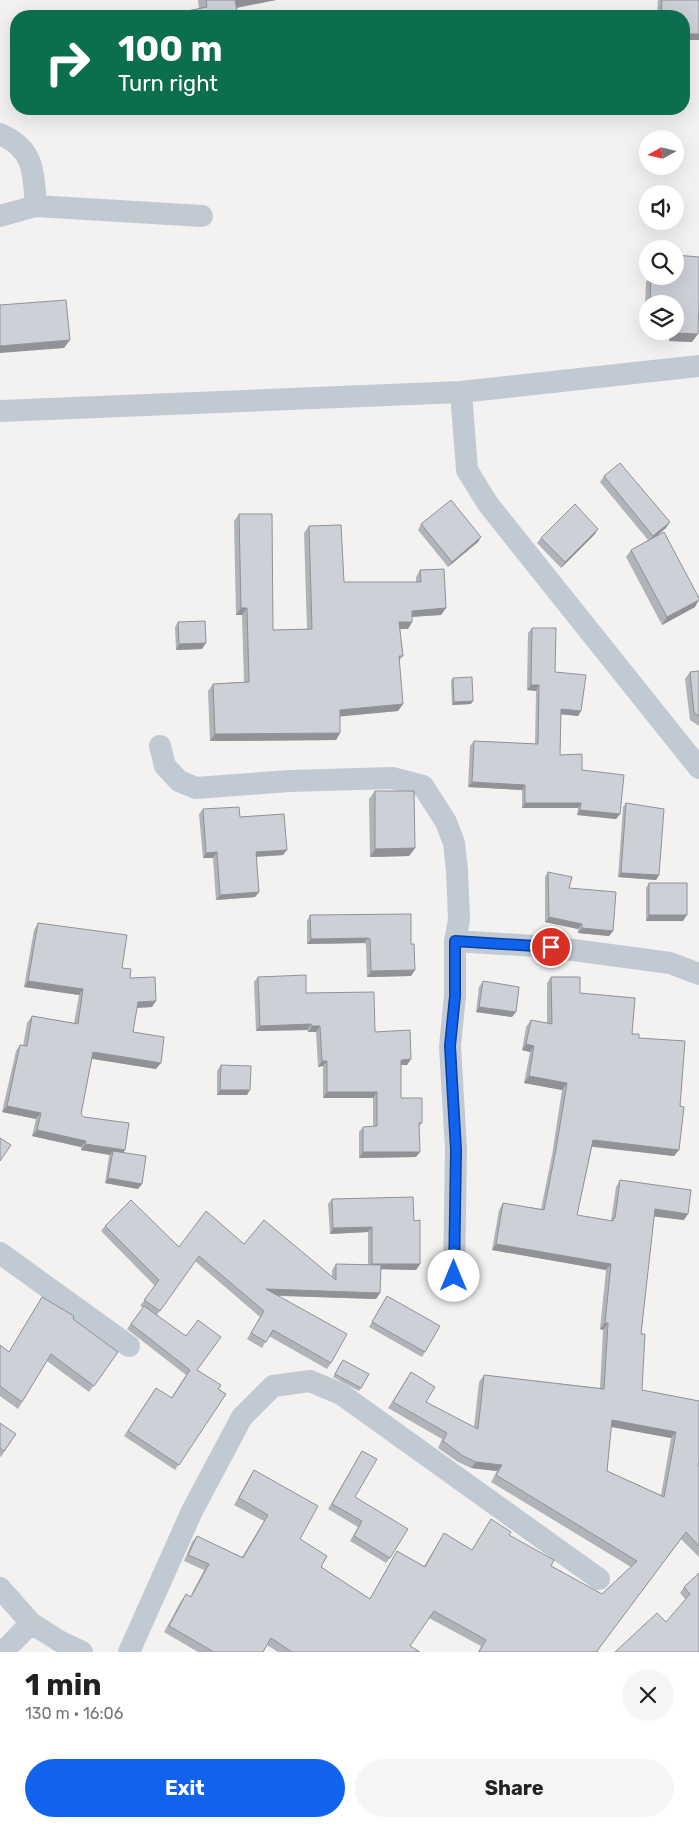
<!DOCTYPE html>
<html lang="en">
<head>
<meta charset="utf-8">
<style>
  :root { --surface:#fff; --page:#f6f6f6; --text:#222; --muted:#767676; --accent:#1163ee }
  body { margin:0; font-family:Rubik,sans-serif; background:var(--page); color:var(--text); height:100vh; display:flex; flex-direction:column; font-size:19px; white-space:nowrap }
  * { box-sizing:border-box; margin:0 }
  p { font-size:16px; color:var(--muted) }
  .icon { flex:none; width:28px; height:28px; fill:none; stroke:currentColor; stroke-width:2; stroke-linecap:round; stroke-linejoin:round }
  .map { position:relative; height:1652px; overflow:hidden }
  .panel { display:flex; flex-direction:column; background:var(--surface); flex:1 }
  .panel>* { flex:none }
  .hud { position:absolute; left:10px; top:10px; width:680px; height:105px; border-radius:20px; box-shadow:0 5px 20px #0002; background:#0b6e4f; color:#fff; overflow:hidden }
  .needle { width:32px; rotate:262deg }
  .controls { position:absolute; left:639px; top:130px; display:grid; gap:10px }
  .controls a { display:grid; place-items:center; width:45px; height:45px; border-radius:50%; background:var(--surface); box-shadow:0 5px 20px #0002; font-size:25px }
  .pin { position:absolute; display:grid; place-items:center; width:42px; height:42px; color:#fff; margin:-21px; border:2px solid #fff; border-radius:50%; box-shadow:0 1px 5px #0007 }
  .me { position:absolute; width:55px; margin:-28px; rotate:0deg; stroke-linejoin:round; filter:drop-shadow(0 0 4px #0008) }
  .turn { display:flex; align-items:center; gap:18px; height:105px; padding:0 25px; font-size:22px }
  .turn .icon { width:65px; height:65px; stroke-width:2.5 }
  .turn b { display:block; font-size:35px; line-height:42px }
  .round { display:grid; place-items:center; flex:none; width:52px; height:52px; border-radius:26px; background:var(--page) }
  .head { display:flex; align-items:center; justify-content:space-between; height:85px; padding:0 25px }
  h1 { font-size:30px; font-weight:700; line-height:38px }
  .cta { display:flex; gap:10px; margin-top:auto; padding:10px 25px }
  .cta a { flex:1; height:58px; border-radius:30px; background:var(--accent); color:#fff; font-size:20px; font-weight:700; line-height:58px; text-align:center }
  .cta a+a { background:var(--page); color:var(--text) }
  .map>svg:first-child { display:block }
</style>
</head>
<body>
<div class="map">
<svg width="699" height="1652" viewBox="0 0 699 1652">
  <rect width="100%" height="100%" fill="#f4f1f1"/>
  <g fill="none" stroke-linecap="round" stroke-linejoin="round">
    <path stroke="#c1cad3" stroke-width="22" d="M0,134C35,149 33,172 36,206L0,216
      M36,206L202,216
      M461,392L467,470L488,504L699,768
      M0,411L461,392L699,366
      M160,746L165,766L179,781L196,788L289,781L392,778L423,786L446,822L454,843L457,870L459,920L455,941V996L450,1046L456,1149L454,1276
      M455,941L551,947L670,963L699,974
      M0,1253L129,1346
      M0,1588L31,1623L61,1642L82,1652
      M3,1652L31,1623
      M129,1652L192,1511L242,1417L273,1386L310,1381L341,1394L599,1579"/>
  </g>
  <path fill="#b0b3b8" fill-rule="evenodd" d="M198,0H276L237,8L238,16H183L187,11L199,9Z
    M658,0H699V40H686L684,16H657Z
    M650,276H675L692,342L669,341V332L662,331H675V304H648V331L644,330L646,282Z
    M604,476L666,528L654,537L695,607L662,625L626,557L631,550L648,540L600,482Z
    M239,514L273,630L307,629L304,533L309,526L344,582H416V577L420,570L446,608L441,615L412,617V622L408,629H400L403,656L399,661L403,704L398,711L340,716V733L336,740L210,741L208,691L213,684L244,682L242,615H236L234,521Z
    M421,524L481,537L478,542L448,567L418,530Z
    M595,534L561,568L537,543L541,538Z
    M178,622L202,649L176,650L175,627Z
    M532,628L555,672L581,711L578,716L561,714L560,755L582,770L620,814L616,819L577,815L578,808H522V790L468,787L470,746L474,741L535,744L536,691L527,690L528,633Z
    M699,671V726L690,720L685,679L690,672Z
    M453,678L471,704L452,705L451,681Z
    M375,791L415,848L409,856L370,857L369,799Z
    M626,803L659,875L656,880L618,877L623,807Z
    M203,809L240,817L283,855L256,857L259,892L255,897L216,900L213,858H203L199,814Z
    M548,872L569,888L613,931L609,936L578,933V929L545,922V877Z
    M649,883L683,921H646V888Z
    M310,915L411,944L415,970L411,976L367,977L366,945L364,943L307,944V921Z
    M38,923L122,968L152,1007L137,1008L133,1032L156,1069L92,1059L81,1114L125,1150L123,1153L142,1184L138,1189L105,1183L109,1156L110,1155L81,1150V1147L32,1136L36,1119L2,1112L16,1051L20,1045L23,1046L27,1023L32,1016L74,1023L79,995L24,987L34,930Z
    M258,977L306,993L375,1032L411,1059L407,1065H401V1098L422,1123L419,1127L416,1157L359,1158V1132L363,1127H373V1098H323V1066L318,1067L316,1032H308L307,1030L256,1031L254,982Z
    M551,977L580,993L639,1038L680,1106L679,1150L674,1156L592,1147L577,1215L611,1221L616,1187L620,1180L684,1220L654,1216L641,1334L642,1390L699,1401L698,1466H699V1557L681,1539L597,1651L598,1652H478L481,1646L429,1618L410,1646L420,1652H278L267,1645L263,1652H198L164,1632L181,1601L186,1594L190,1597L204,1570L184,1561L192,1542L197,1536L242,1557L264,1521L234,1505L250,1476L254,1470L300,1539L321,1567L370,1599L397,1551L424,1566L444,1533L472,1550L491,1519L509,1535L551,1566L602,1594L631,1567L491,1482L497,1471L471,1468L458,1462L438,1448L442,1439L388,1408L411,1372L426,1402L474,1427L479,1382L484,1375L600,1388L603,1330L600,1329L606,1270L492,1250L499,1210L503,1203L541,1209L552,1155L562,1090L524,1083L530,1052L522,1050L526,1027L531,1020L547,1023V983ZM611,1427L671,1438L661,1495L607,1471Z
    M483,981L512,1017L476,1012L479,987Z
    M221,1065L247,1095H217V1071Z
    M332,1199L414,1221L420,1264L416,1270L381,1269L380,1293L376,1299L278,1296L331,1363L327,1369L269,1336L262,1348L247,1339L260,1317L195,1261L157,1315L197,1370L218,1389L226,1394L175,1470L124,1436L156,1388L171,1398L186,1375L127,1329L143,1307L140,1306L155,1286L101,1231L105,1226L179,1247L244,1244L332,1276V1270L336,1264L368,1265V1232L330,1234L328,1204Z
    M387,1296L425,1352L422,1357L369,1327Z
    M42,1297L118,1352L89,1392L47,1361L18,1409L0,1396V1345L9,1352Z
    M341,1362L361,1388L359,1391L333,1377Z
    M0,1423L16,1434L1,1457L0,1456Z
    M362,1451L355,1497L390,1558L386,1563L350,1541L358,1527L328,1509Z
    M699,1573V1652L686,1600L680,1593L684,1587Z"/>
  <path fill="#909296" d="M235,0H276L229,9Z
    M687,34H699V40H684Z
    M648,325V331L644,330Z
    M674,333L698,334L692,342L669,341Z
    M70,340L64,348L0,353V346Z
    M670,522L666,528L649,542L653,536Z
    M598,529L595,534L561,568L565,562Z
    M481,537L478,542L448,567L452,562Z
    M699,600L695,607L662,625L667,617Z
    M241,608H247L242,615H236Z
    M446,608L441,615L407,617L412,611Z
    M399,622H412L408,629H394Z
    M206,643L202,649L176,650L179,644Z
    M531,685H539L536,691L527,690Z
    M473,701L471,704L452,705L454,702Z
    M403,704L398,711L335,717L340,710Z
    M561,709L581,711L578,716L558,714Z
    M340,733L336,740L210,741L215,734Z
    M472,782L525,785L522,790L468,787Z
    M525,803H581L578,808H522Z
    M580,810L620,814L616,819L577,815Z
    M415,848L409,856L370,857L375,849Z
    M287,850L283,855L252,857L256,852Z
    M217,852L213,858H203L206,853Z
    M621,873L659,875L656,880L618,877Z
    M259,892L255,897L216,900L220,895Z
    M649,915H687L683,921H646Z
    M549,917L582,924L578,929L545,922Z
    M582,928L613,931L609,936L578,933Z
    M368,938L364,943L307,944L311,939Z
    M415,970L411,976L367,977L371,971Z
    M28,981L83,989L79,995L24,987Z
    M156,1001L152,1007L133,1008L138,1002Z
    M479,1007L516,1012L512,1017L476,1012Z
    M311,1024L307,1030L256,1031L260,1026Z
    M312,1026H320L316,1032H308Z
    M526,1044L534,1046L530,1052L522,1050Z
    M93,1052L161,1063L156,1069L88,1058Z
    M411,1059L407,1065H397L401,1060Z
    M322,1061H327L323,1066L318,1067Z
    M529,1076L567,1083L562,1090L524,1083Z
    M220,1090H250L247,1095H217Z
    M327,1092H377L373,1098H323Z
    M7,1106L41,1113L36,1119L2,1112Z
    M37,1130L86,1141L81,1147L32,1136Z
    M593,1140L679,1150L674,1156L589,1146Z
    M85,1144L125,1150L120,1156L113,1151L110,1155L81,1150Z
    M363,1152H420L416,1157L359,1158Z
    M108,1178L142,1184L138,1189L105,1183Z
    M655,1209L688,1214L684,1220L650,1216Z
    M372,1227L368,1232L330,1234L333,1228Z
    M496,1244L611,1264L606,1270L492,1250Z
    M372,1264H420L416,1270L368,1269Z
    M266,1289L380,1293L376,1299L262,1295Z
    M605,1323H608L603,1330L600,1329Z
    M612,1420L676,1432L671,1438L607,1426Z
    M476,1462L502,1465L497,1471L471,1468Z"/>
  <path fill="#cdd0d6" stroke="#909296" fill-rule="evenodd" d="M206,0H236H235L238,16H188L187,11L207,7Z
    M662,0H699V34H687L686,43H684V16H661Z
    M675,255L699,257V301L698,334L674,333V331H675V304H650L651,276H675Z
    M66,300L70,340L0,346V305Z
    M620,463L670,522L653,536L604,476Z
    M451,500L481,537L452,562L421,524Z
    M575,504L598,529L565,562L541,538Z
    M239,514H272L273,630L312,629L309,526L341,525L344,582H421L420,570L444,569L446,608L412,611V622H399L403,656H399L403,704L340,710V733L215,734L213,684L249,682L247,608H241Z
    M664,532L699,598V600L667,617L631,550Z
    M205,621L206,643L179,644L178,622Z
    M532,628H556L555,672L586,675L581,711L561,709L560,755L582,754V770L624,775L620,814L580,810L581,803H525V785L472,782L474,741L538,744L539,685H531Z
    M699,671V716L694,713L690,672Z
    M472,677L473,701L454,702L453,678Z
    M375,791H414L415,848L375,849Z
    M626,803L664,809L659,875L621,873Z
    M239,807L240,817L284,814L287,850L256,852L259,892L220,895L217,852L206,853L203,809Z
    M548,872L572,877L569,888L616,892L613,931L582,928V924L549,917Z
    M649,883H687V915H649Z
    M411,914V944H414L415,970L371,971L370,939L368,938L311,939L310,915Z
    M38,923L127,935L122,968L131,969L130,978L155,977L156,1001L138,1002L133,1032L164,1037L161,1063L93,1052L81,1114L84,1117L129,1123L125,1150L85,1144L86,1141L37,1130L41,1113L7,1106L20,1045L27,1046L32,1016L78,1024L83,989L28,981Z
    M306,975V993L374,992L375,1032L410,1030L411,1059L401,1060V1098H422V1123H419L420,1152H363V1127L377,1126V1092H327V1061H322L320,1026H312L311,1024L260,1026L258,977Z
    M551,977H580V993L635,998L632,1034H639V1038L685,1041L680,1106L684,1107L679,1150L593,1140L577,1215L613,1221V1218H615L620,1180L691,1190L688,1214L655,1209L641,1334H645L642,1390L699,1401V1461L698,1466H699V1546L686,1532L597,1651L598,1652H479L486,1640L434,1611L410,1646L420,1652H292L271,1638L263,1652H214L169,1626L186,1594L191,1597L209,1564L188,1555L197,1536L243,1558L268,1515L239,1498L254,1470L318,1506L300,1539L327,1556L321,1567L370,1599L397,1551L425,1567L444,1533L472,1550L491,1519L511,1532L509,1535L554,1560L551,1566L602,1594L637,1561L496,1475L502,1465L476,1462L463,1456L443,1441L447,1433L393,1402L411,1372L435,1387L426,1402L478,1429L484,1375L604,1389L608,1323H605L611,1264L496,1244L503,1203L544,1210L556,1149L567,1083L529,1076L534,1046L526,1044L531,1020L552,1024ZM612,1420L676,1432L664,1497L607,1471Z
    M483,981L519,987L516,1012L479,1007Z
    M221,1065L251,1066L250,1090H220Z
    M0,1138L11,1145L0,1161Z
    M113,1151L146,1156L142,1184L108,1178Z
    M413,1197L414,1221L420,1220V1264H372V1227L333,1228L332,1199Z
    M131,1200L179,1247L206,1211L244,1244L264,1220L336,1280V1264L381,1265L380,1293L266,1289L347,1334L331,1363L273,1330L266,1342L251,1333L264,1311L199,1256L160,1311L144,1300L159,1280L105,1226Z
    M387,1296L440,1326L425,1352L372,1322Z
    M42,1297L74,1316L73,1319L118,1352L94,1386L51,1354L22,1402L0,1386V1345L9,1352Z
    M144,1306L186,1336L198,1320L221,1337L197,1370L221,1385L218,1389L226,1394L179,1465L128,1431L156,1388L172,1398L190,1370L131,1324Z
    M343,1360L369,1374L361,1388L335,1374Z
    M0,1423L16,1434L4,1451L0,1448Z
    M362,1451L377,1459L355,1497L408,1529L390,1558L354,1536L362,1521L332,1504Z
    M699,1573V1652H615L657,1613L666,1622L690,1594L684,1587Z"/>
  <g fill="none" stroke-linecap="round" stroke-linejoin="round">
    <defs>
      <path id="route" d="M454,1276L456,1150L450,1046L455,996V941L551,947"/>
    </defs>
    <use href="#route" stroke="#0b409b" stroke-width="12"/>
    <use href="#route" stroke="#1163ee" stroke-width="9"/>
  </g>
</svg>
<div class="controls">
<a><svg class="needle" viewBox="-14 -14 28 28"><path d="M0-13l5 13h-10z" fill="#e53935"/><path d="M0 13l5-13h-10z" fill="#767676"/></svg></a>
<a><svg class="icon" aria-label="sound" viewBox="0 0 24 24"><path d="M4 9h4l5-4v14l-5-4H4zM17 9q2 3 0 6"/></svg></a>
<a><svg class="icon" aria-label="search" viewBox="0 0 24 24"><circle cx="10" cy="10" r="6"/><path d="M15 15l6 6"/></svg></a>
<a><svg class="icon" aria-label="layers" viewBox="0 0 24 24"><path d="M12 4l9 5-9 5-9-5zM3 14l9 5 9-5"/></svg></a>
</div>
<div class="pin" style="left:551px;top:947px;background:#d93025"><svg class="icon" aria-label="arrive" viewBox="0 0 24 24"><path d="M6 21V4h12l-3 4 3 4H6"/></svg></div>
<svg class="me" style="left:454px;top:1276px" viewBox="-20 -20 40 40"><circle r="19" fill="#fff"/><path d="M0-13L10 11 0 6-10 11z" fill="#1163ee"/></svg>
<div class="hud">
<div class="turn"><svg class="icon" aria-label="right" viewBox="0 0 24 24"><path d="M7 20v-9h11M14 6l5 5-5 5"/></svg><div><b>100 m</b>Turn right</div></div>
</div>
</div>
<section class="panel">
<div class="head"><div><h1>1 min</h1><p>130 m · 16:06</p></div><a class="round"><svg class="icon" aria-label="close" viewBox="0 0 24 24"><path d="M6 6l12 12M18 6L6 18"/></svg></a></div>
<div class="cta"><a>Exit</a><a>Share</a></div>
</section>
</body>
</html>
